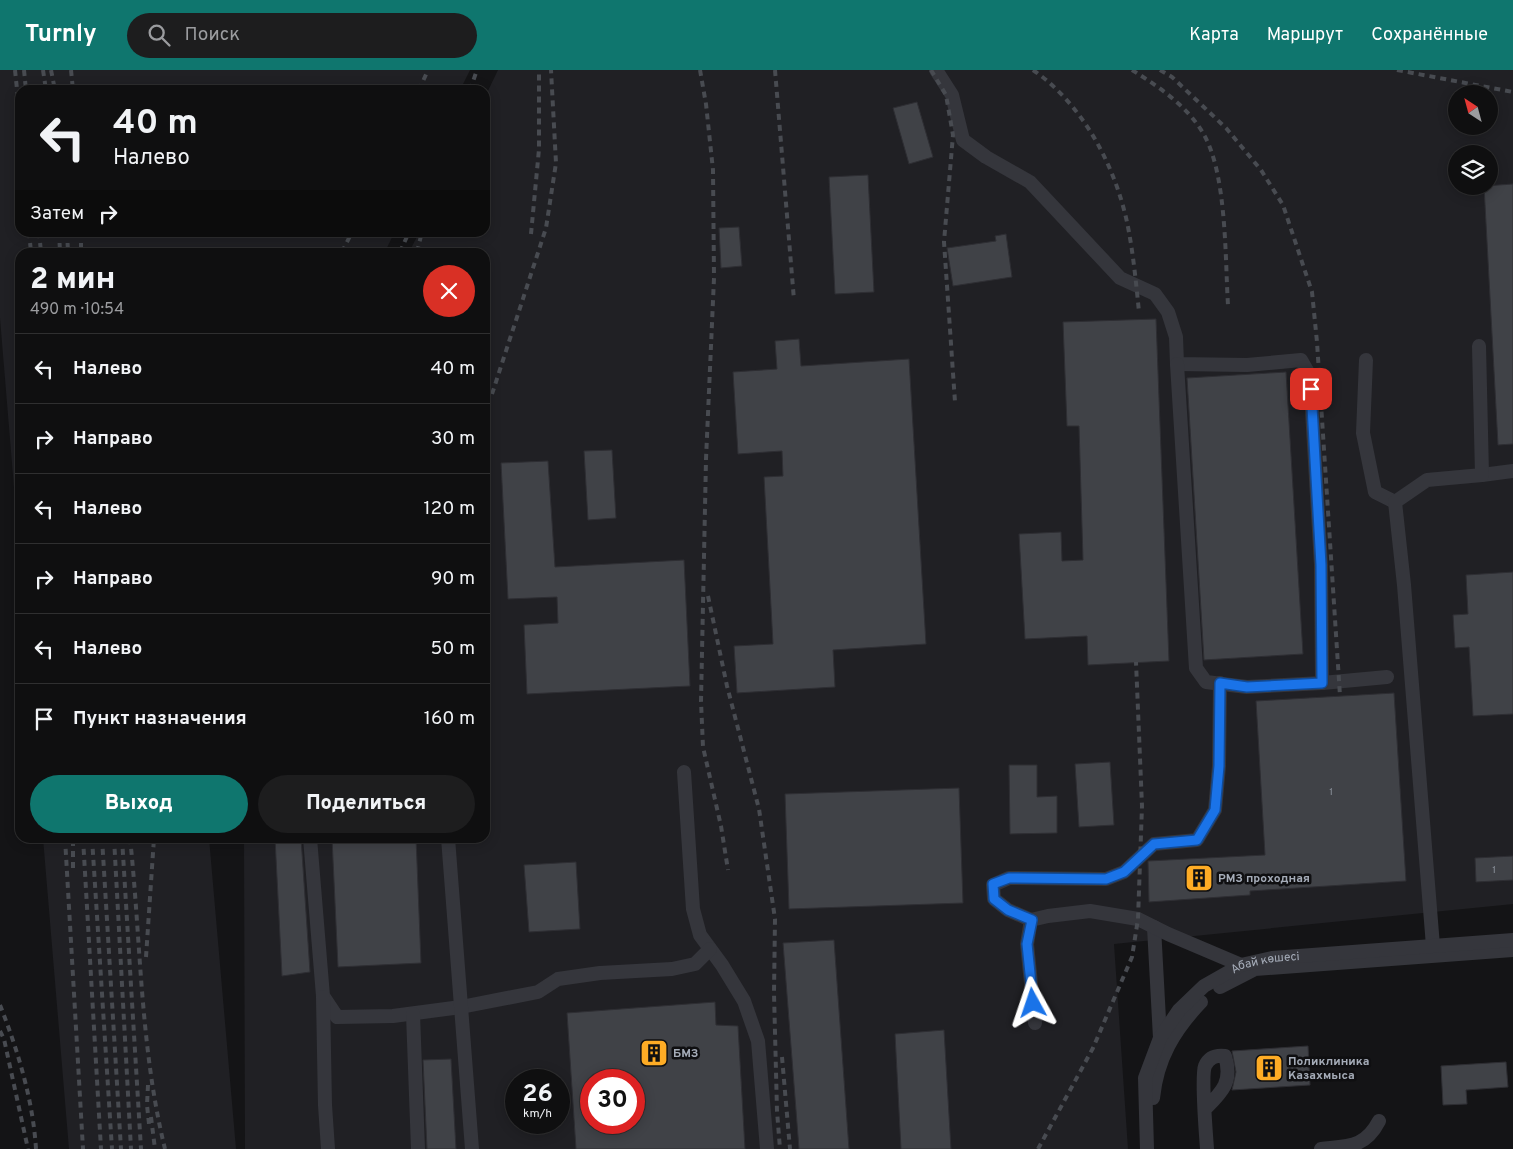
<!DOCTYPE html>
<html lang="ru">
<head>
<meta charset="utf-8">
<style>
  :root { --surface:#0f0f10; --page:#1d1d1e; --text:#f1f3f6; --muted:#9b9c9f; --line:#2f2f30; --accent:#0f766e }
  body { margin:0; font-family:Overpass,sans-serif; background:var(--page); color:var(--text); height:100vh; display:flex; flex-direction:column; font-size:19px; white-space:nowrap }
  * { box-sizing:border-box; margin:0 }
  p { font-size:16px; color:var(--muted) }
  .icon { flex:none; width:28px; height:28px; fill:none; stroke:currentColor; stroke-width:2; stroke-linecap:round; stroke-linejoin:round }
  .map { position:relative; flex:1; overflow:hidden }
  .side { position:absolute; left:15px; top:178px; width:475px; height:595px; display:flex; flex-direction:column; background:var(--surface); border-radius:15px; box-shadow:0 2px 12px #0003,0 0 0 1px var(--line) }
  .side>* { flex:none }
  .guide { position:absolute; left:15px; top:15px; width:475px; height:152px; border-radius:15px; box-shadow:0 2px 12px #0003,0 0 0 1px var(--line); background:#0f0f10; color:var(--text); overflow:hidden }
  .needle { width:32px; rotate:324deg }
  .fabs { position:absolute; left:1448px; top:15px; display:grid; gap:10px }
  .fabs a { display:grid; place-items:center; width:50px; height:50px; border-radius:50%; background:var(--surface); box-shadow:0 2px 12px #0003,0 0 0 1px var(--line); font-size:25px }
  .speed { position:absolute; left:505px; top:999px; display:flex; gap:10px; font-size:25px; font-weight:700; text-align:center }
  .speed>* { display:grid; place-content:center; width:65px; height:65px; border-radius:50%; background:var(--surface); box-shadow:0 2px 12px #0003,0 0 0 1px var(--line); line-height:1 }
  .speed small { font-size:12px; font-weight:400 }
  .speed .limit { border:8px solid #d22; background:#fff; color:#111 }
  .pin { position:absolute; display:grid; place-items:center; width:42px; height:42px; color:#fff; margin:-21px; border-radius:10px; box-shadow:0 2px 8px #0006 }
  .me { position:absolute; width:55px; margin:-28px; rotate:355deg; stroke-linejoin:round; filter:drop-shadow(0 0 4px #0008) }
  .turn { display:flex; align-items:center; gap:18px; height:105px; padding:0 15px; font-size:22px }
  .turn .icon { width:65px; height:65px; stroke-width:2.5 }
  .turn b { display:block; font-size:35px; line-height:42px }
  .then { display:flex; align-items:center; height:48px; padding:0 15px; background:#0003; gap:10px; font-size:19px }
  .round { display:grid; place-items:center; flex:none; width:52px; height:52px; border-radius:26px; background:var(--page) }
  .headline { display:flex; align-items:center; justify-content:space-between; height:85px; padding:0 15px }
  h1 { font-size:30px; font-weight:800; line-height:38px }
  .cta { display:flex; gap:10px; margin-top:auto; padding:10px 15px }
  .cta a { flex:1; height:58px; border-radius:30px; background:var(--accent); color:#fff; font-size:20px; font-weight:800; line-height:58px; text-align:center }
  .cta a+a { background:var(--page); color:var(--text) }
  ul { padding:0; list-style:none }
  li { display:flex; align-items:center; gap:15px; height:70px; padding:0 15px; border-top:1px solid var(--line) }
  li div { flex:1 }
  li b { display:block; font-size:19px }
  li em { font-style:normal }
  header { display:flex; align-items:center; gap:30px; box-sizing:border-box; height:70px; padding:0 25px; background:var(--accent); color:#fff }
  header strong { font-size:24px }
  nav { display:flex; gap:28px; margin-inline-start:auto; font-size:18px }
  .search { width:350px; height:45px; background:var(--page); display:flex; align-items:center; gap:12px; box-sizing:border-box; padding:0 18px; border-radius:28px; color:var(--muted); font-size:19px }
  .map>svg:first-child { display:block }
</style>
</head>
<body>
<header>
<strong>Turnly</strong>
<div class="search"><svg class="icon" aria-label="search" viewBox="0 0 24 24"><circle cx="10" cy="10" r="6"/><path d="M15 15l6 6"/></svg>Поиск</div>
<nav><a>Карта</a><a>Маршрут</a><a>Сохранённые</a></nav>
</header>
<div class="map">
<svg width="1513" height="1079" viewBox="0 0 1513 1079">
  <rect width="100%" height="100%" fill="#141416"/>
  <path fill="#202024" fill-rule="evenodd" d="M0,0H470L460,20H20V162L394,163L385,182H20V490L0,248Z
    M498,0H1513V834L1114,874L1128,1079H245L244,768H485V182H409L419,163L485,162V27ZM1456,24H1489V56H1456ZM1456,84H1489V116H1456ZM516,1010H559V1052H516ZM591,1010H634V1052H591Z
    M43,768H209L236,1079H69Z"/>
  <path fill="#404247" stroke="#2e2e33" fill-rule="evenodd" d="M917,32L933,87L909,94L893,38Z
    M868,105L874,222L835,224L829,107Z
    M1513,114V374L1498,375L1484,116Z
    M739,157L742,196L721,198L719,158Z
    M1006,164L1012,207L953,216L947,178L996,171L995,166Z
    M1156,249L1169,591L1088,595L1087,566L1025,569L1019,464L1061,462L1062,491L1083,490L1079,356H1067L1063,252Z
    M799,269L801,296L909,289L926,574L833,580L835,617L737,623L734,576L773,574L764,407L783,406L782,381L738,384L733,302L777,299L775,271Z
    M1286,302L1303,584L1204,590L1187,308Z
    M612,380L616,448L588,450L584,381Z
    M548,391L555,497L684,490L690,616L527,624L524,555L558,553L557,527L508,529L501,393Z
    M1513,502V644L1473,646L1469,577L1455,578L1453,545L1468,544L1466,505Z
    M1394,623L1406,811L1250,821V825L1149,832L1148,791L1265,785L1256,631Z
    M1110,692L1114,755L1079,757L1075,694Z
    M1009,695H1037V727L1057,726V763L1010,764Z
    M959,718L963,833L789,839L785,724Z
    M275,768H301L310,902L282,906Z
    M332,768H416L421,893L338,897Z
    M1513,786V810L1476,812L1475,788Z
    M576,792L580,859L529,862L524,795Z
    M834,870L849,1079H799L783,873Z
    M715,932L716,955L738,956L745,1079H576L567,943ZM591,1010H634V1052H591Z
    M944,960L951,1079H901L895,964Z
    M1308,976L1310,1015L1232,1020L1236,1002L1232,981Z
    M451,989L456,1079H427L423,990Z
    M1506,992L1508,1017L1466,1020L1467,1034L1443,1035L1441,996Z"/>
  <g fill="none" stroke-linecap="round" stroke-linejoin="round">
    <g stroke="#35363c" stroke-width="14">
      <path d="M936,0L952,25L963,70L986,87L1030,112L1120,208L1155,224L1168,242L1176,267L1177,294L1247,295L1301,290L1310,306L1321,495L1322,613L1387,607"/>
      <path d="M1366,290L1363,363L1375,422L1395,432"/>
      <path d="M1177,294L1196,598L1206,612L1247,617L1322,613"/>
      <path d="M1482,405L1513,401"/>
      <path d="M684,702L693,839L700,865L722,895L744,931L758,971L767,1079"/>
      <path d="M310,768L323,926L337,947L393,946L461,937L538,922L558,909L600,903L672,899L695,894L710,879"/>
      <path d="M448,768L472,1079"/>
      <path d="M1031,850L1008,840L994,829L993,815L1009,808L1106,809L1124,802L1154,774L1197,770L1215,740L1219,696L1220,613"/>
      <path d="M1154,857L1160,968"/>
      <path d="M1433,876L1404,515L1395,432L1427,410L1482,405L1479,276"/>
      <path d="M1220,917L1255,899L1513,880"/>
      <path d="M323,927L325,1035L328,1079"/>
      <path d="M413,944L418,1079"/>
      <path d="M1035,953L1027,874L1031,850L1048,846L1090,841L1138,849L1168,864L1241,895"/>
      <path d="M1153,1028C1157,989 1174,960 1201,932"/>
      <path d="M1205,1039C1222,1022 1233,1012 1225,986C1216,985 1209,987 1205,996C1201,1006 1206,1064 1207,1079"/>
      <path id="s1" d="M1147,1079L1145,1008L1160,968L1179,940L1204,916L1241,895L1272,888L1513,870"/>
      <path d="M1321,1079C1348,1076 1365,1078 1379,1051"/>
    </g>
    <path stroke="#484b51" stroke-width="4" stroke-dasharray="6 5" stroke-linecap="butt" d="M15,0L20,48
      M24,0L26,20
      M43,0L46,20
      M51,0L55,20
      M71,0L73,20
      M700,0L706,34L713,100L714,208L706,389L701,631L703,677L721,756L728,800
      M775,0L794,230
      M931,0L946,25L953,65L944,172L955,332
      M1033,0C1082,34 1114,93 1127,152C1133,181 1136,212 1139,242
      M1132,0C1158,16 1187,36 1203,63C1227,103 1225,188 1228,235
      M1160,0L1172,7L1226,58L1261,100L1283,135L1312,222L1317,272L1340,626
      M1397,0L1513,22
      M419,20L428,0
      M470,20L477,0
      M29,162L31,182
      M39,162L41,182
      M59,162L60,182
      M67,162L68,182
      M81,162V182
      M531,164L539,79V0
      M342,182L352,162
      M400,182L409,162
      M417,182L422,162
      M492,324L546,158L556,93L551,0
      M708,526L727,616L759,739L775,849L774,923L777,1041L780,1079
      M65,768L83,1079
      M83,768L101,1079
      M92,768L112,1079
      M102,768L121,1079
      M114,768L131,1079
      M122,768L141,1079
      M130,768C141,871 140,977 165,1079
      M73,798V768
      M146,887L154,768
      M0,935C18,981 33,1030 36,1079
      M0,961L4,969L28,1079
      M782,987L790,1079
      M148,1015L147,1035L149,1054
      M151,1047L155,1079
      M1038,1079L1093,978L1132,887L1138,849L1142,736L1136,592"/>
  </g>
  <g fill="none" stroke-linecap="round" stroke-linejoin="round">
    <defs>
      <path id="route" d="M1033,933L1027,874L1032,850L1008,840L994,829L993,814L1009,808L1106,809L1124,802L1154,774L1197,770L1215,740L1219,696L1220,613L1247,617L1322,613L1321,495L1311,319"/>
    </defs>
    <use href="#route" stroke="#114b97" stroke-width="12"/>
    <use href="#route" stroke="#1a73e8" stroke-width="9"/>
  </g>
  <defs>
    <symbol id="building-square" viewBox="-11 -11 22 22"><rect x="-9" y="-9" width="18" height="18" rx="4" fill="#feac25" stroke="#0f0f11"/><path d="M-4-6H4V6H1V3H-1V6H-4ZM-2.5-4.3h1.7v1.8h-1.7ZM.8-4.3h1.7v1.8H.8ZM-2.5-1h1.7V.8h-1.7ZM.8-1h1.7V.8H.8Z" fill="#111"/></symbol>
  </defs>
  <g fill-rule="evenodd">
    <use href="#building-square" x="1183" y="792" width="32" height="32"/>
    <use href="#building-square" x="638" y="967" width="32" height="32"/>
    <use href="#building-square" x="1253" y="982" width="32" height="32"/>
  </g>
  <g text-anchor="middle" stroke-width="5" stroke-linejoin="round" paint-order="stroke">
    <g font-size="10" fill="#8c929c">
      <text x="1331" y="725">1</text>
      <text x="1494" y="803">1</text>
    </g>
    <g font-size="12" font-weight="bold" fill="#a5acb8" stroke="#0f0f11" text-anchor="start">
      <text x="1218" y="812">РМЗ проходная</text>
      <text x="673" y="987">БМЗ</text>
      <text x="1288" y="995">Поликлиника<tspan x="1288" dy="14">Казахмыса</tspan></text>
    </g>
    <g font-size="12" fill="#a5acb8" stroke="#0f0f11">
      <text dy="4" stroke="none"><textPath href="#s1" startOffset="249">Абай көшесі</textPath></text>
    </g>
  </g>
</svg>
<div class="fabs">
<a><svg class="needle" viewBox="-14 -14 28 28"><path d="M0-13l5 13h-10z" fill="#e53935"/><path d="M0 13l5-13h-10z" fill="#9b9c9f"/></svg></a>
<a><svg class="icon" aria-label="layers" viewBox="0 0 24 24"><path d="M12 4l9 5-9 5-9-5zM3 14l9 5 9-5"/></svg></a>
</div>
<div class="speed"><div>26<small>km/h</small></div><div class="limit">30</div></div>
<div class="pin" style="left:1311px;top:319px;background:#d93025"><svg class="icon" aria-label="arrive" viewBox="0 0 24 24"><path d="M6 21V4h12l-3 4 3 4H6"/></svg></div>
<svg class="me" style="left:1033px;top:933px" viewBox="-20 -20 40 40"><path d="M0-17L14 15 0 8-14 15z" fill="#1a73e8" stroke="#fff" stroke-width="4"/></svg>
<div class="guide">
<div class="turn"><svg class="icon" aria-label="left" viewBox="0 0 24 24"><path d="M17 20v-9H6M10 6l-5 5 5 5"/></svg><div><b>40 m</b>Налево</div></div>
<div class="then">Затем<svg class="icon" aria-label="right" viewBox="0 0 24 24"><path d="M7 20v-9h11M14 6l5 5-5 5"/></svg></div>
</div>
<section class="side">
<div class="headline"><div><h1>2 мин</h1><p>490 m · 10:54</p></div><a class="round" style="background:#d93025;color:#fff"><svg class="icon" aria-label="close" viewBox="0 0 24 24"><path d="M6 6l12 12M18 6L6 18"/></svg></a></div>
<ul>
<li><svg class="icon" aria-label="left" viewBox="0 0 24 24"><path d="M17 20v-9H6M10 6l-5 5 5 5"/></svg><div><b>Налево</b></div><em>40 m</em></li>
<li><svg class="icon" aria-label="right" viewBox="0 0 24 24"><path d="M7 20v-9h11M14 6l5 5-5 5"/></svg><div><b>Направо</b></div><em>30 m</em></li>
<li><svg class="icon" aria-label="left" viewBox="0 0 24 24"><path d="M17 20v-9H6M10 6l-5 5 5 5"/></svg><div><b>Налево</b></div><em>120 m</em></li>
<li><svg class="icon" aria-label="right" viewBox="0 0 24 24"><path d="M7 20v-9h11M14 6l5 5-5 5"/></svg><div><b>Направо</b></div><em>90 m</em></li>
<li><svg class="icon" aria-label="left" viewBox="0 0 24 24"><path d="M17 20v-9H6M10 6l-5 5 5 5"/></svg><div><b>Налево</b></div><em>50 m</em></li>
<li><svg class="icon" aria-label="arrive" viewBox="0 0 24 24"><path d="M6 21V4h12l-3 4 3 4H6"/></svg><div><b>Пункт назначения</b></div><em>160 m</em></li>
</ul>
<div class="cta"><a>Выход</a><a>Поделиться</a></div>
</section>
</div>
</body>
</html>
